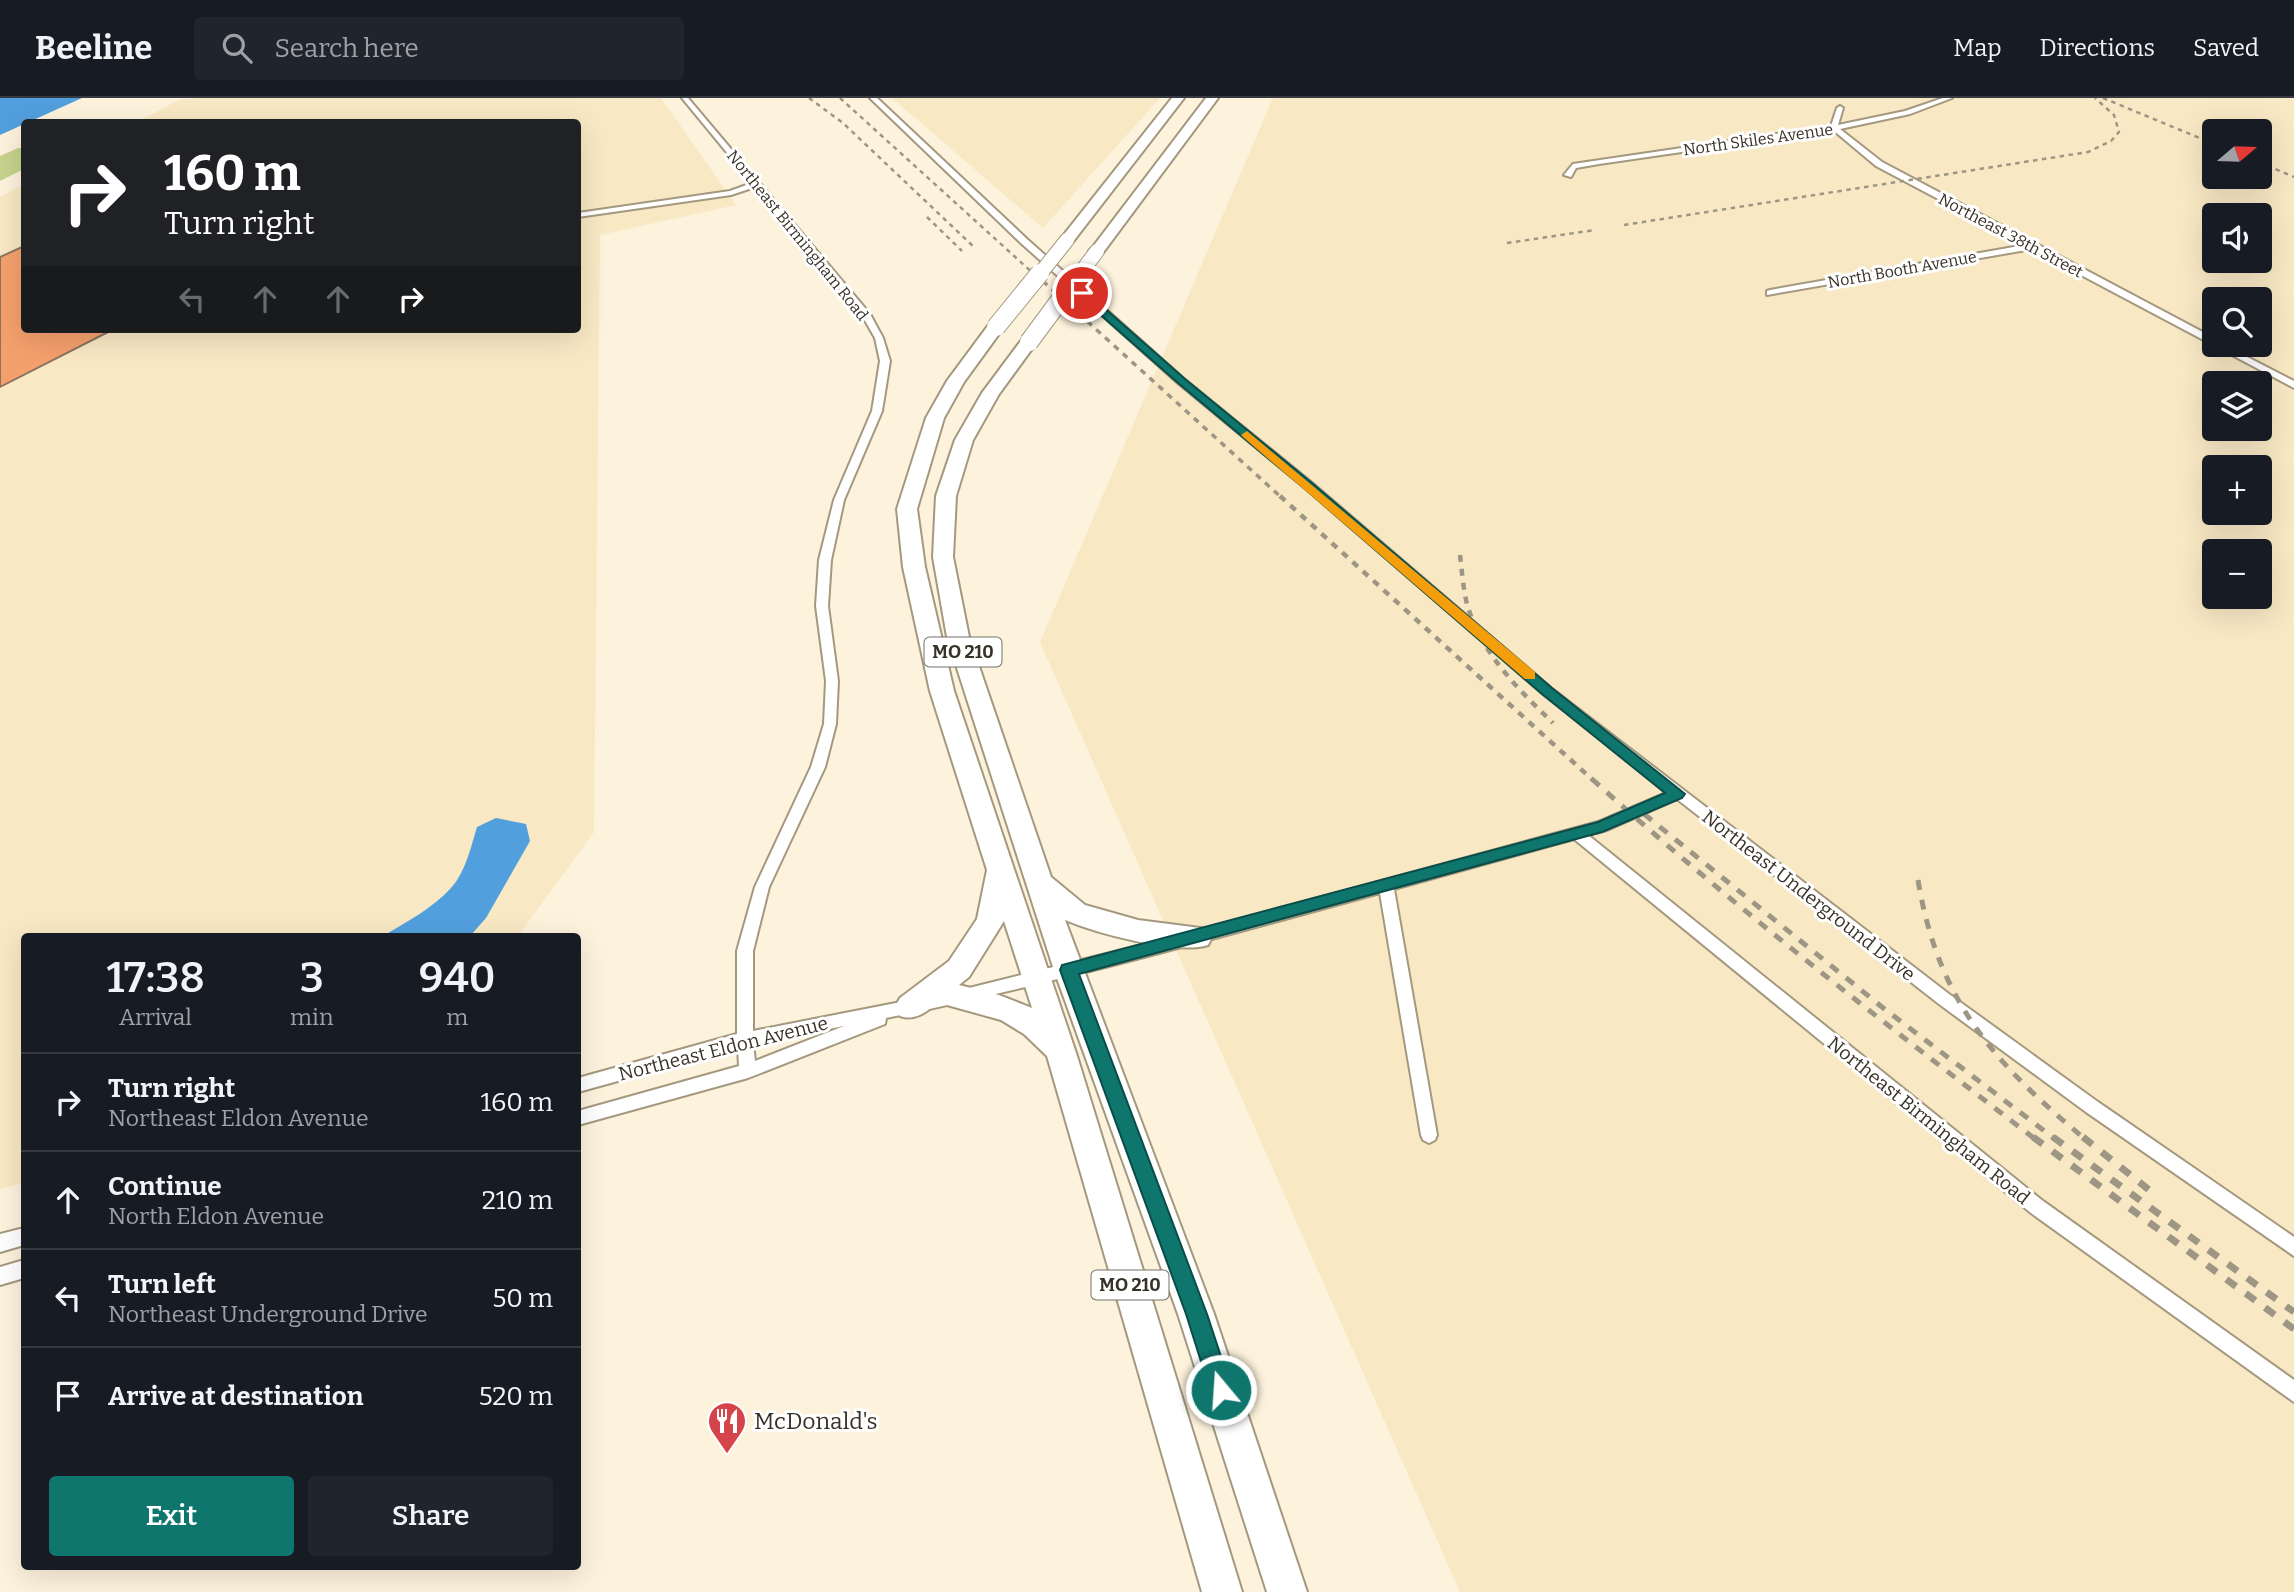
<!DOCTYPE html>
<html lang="en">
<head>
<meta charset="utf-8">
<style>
  :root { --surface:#171b24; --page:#20242c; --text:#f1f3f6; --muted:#9ea1a6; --line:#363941; --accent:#0f766e }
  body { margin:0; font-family:Bitter,serif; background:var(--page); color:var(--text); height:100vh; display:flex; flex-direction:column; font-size:26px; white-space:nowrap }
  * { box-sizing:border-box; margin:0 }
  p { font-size:23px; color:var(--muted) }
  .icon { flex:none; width:38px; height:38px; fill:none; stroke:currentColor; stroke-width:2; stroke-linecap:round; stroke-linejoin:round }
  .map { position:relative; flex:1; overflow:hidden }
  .side { position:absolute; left:21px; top:835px; width:560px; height:637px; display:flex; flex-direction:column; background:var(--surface); border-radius:7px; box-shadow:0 7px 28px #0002 }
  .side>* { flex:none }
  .top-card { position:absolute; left:21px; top:21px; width:560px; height:214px; border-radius:7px; box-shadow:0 7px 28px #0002; background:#202124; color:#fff; overflow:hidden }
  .needle { width:46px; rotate:71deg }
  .fabs { position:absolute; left:2202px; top:21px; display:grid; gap:14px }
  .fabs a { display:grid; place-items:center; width:70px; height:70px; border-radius:7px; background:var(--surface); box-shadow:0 7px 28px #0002; font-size:35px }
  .pin { position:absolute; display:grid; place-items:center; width:60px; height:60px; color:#fff; margin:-30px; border:4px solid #fff; border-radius:50%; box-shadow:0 2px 7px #0007 }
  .me { position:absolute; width:77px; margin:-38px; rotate:342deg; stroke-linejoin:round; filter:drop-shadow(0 0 5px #0008) }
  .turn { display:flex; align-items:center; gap:24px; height:147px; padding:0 28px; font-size:32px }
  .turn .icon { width:91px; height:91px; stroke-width:2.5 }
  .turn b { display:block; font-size:49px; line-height:60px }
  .lanes { display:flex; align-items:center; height:66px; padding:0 28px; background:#0003; justify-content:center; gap:35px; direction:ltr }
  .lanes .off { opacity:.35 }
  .eta { display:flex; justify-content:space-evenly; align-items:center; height:119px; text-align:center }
  .eta b { font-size:42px; font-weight:600; line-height:49px }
  .button { display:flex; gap:14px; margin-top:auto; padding:14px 28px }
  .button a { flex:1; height:80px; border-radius:7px; background:var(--accent); color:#fff; font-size:28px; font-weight:600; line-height:80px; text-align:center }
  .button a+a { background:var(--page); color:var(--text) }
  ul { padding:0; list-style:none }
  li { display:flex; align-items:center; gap:21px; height:98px; padding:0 28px; border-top:2px solid var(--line) }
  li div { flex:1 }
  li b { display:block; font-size:26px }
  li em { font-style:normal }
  header { display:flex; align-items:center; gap:42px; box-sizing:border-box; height:98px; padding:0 35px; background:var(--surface); border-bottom:2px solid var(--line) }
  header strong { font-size:33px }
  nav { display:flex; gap:38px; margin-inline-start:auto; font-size:24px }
  .search { width:490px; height:63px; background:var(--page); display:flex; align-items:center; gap:18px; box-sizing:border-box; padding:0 24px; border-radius:7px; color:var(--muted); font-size:26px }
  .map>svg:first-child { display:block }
</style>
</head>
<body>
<header>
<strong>Beeline</strong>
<div class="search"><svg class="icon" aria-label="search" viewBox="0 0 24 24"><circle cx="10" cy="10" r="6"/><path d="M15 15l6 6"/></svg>Search here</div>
<nav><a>Map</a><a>Directions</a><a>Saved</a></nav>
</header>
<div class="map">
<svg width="2294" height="1494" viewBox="0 0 2294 1494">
  <rect width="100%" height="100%" fill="#fdf2dc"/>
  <path fill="#f8e8c4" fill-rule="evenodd" d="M198,0H661L736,107L600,137L594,734L518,838H24V1085L0,1091V99L24,86V231H578V24H137L179,2Z
    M892,0H1160L1043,130Z
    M1273,0H2294V1494H1460L1040,544ZM2214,33H2259V79H2214ZM2214,117H2259V163H2214ZM2214,201H2259V247H2214ZM2214,285H2259V331H2214ZM2214,369H2259V415H2214ZM2214,453H2259V499H2214Z"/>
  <path fill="#c6d28c" d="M18,50H24V71L0,83V58Z"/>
  <path fill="#529fde" d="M0,0H82L0,37Z
    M496,720L526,726L530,743L486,820L470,838H383C405,825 433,810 451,790C465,775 471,749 477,729Z"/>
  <path fill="#f4a06c" stroke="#8c7263" stroke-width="2" d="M24,148V231H114L0,289V159Z"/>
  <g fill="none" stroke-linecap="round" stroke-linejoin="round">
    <defs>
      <path id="street" d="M682,0H688L870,216L883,240L890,263L882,313L844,402L831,462L828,508L838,583L836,626L825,669L769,789L753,853V933L957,893L1198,833L1598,724L1668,694L1543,596L1304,389L1178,285L1022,146L870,0H877L1028,142L1184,281L1312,385L1551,590L1949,896L2098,1004L2294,1139V1158L2086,1014L1939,906L1677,701L1607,732L1588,737L2043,1103L2294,1282V1304L2031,1115L1574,741L1394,791L1437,1037L1435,1042L1429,1045L1423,1042L1421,1037L1380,795C1216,840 1053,886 886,920L885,926L748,980L578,1027V1013L739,968L738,950L578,994V980L737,936V853L755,789L811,669L824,626L826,583L816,508L819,462L834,402L872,313L880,263L875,240L863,219L755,89L731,97L578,119V115L730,93L752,85ZM844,928L755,963L753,946Z
        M1943,0H1952L1910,16L1840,31L1882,64L2214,240V247H2224L2294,283V290L2032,151L1767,197V193L1770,192L2025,147L1876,68L1833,32L1599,66L1576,70L1571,79L1564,77L1573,66L1831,28L1837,10L1840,8L1843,10L1838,27L1905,13Z
        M24,1130V1147L0,1154V1136Z
        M24,1162V1180L0,1187V1169Z"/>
      <path id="highway" d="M1172,0H1184L1072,145H1062L1060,142L1062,139Z
        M1206,0H1218L1102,156H1092L1089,153L1092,150Z
        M996,224L1004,229L964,284L944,320L917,411L925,469L954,593L1077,958L1242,1494H1202L1047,958L1024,936L1001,922L947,907L943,900C929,911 918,924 900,918L895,909L900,900L949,863L977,821L987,772L930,593L903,469L897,411L926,320L947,283L990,225ZM1004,823L1032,910L999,897L959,887L969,879Z
        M1029,239L1037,244L999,296L973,342L956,398L953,459L969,539L1051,779L1085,807L1138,822L1208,831L1212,839L1208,847C1176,857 1096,835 1065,822L1214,1216L1307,1494H1267L1178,1216L1054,872L947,539L933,459L936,398L955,342L982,295L1023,240Z"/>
    </defs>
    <use href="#street" stroke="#a4987e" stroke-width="4"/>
    <use href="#highway" stroke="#a4987e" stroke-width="4"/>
    <use href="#street" fill="#fff" fill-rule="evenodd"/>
    <use href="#highway" fill="#fff" fill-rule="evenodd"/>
    <path stroke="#9e9685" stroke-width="2.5" stroke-dasharray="4.5 4.5" stroke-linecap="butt" d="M809,0L843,25L975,150
      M840,0L1035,177
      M2103,0L2214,46
      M2259,64L2294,79
      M927,119L962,153
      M1624,127L2088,54L2111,43L2119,34L2114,17L2095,0
      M1507,145L1595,132"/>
    <path stroke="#9e9685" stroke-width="3.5" stroke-dasharray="6 6" stroke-linecap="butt" d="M1034,175L1282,400"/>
    <path stroke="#9e9685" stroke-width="4.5" stroke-dasharray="7 7" stroke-linecap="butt" d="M1280,398L1594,683
      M1460,457C1462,473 1463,490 1467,506C1481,555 1518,591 1553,625"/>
    <path stroke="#9e9685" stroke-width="5" stroke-dasharray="10 10" stroke-linecap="butt" d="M1592,681C1734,809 1884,925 2035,1041
      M1644,716L1882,909L2055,1041
      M1918,782C1938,903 1994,965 2085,1041"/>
    <path stroke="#9e9685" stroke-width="7" stroke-dasharray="12 12" stroke-linecap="butt" d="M2033,1039L2294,1231
      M2053,1039L2294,1214
      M2083,1039L2153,1095"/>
    <defs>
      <path id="highway-bridge-far1" d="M1039,177L1067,142
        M1079,177L1097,153"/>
      <path id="highway-bridge" d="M996,229L1040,175
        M1029,244L1080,175"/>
    </defs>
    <use href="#highway-bridge-far1" stroke="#a4987e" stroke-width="16" stroke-linecap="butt"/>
    <use href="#highway-bridge" stroke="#a4987e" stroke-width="20" stroke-linecap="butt"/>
    <use href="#highway-bridge-far1" stroke="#fff" stroke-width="14"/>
    <use href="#highway-bridge" stroke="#fff" stroke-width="18"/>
  </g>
  <path fill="#0f766e" stroke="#0a4d48" stroke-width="2" d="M1078,193H1085L1185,281L1312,385L1552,590L1685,696L1682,700L1602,734L1079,876L1207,1216L1232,1292L1229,1299L1221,1303L1213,1299L1210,1292L1186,1216L1060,872L1062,867L1598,724L1665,695L1542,596L1304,390L1178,285L1078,197Z"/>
  <path fill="#f59e0b" d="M1247,333L1535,574V581H1525L1243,339L1241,337Z"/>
  <defs>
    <symbol id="restaurant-pin" viewBox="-11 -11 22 30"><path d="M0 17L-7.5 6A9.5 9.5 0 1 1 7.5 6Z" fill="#d4444a" stroke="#fff"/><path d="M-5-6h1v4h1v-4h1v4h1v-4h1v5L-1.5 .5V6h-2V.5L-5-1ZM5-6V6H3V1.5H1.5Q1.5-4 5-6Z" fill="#fff"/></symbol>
  </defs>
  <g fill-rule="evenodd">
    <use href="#restaurant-pin" x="705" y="1301" width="44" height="60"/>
  </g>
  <g text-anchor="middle" stroke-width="6" stroke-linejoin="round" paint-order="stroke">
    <g font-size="16" fill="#373227" stroke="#fff">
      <text transform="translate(1758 41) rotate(-8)" y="6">North Skiles Avenue</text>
      <text transform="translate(798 137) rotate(51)" y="6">Northeast Birmingham Road</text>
      <text transform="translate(2011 137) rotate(28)" y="6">Northeast 38th Street</text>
      <text transform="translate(1902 171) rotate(-10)" y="6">North Booth Avenue</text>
    </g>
    <g fill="#fff" stroke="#737068" stroke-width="2">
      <rect x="924.5" y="539.5" width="77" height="29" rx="5"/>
      <rect x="1091.5" y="1172.5" width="77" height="29" rx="5"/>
    </g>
    <g font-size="18" font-weight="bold" fill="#373227">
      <text x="963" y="560">MO 210</text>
      <text x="1130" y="1193">MO 210</text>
    </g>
    <g font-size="19" fill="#373227" stroke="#fff">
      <text transform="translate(1809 797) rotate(38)" y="7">Northeast Underground Drive</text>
      <text transform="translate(723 950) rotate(-14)" y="7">Northeast Eldon Avenue</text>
      <text transform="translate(1929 1022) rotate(39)" y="7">Northeast Birmingham Road</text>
    </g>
    <g font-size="23" fill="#373227" stroke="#fff" text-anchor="start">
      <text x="754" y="1331">McDonald's</text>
    </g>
  </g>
</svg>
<div class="fabs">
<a><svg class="needle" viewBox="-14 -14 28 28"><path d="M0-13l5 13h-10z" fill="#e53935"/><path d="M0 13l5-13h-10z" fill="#9ea1a6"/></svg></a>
<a><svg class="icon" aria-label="sound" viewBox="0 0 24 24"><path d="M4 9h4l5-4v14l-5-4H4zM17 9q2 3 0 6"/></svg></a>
<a><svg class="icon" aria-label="search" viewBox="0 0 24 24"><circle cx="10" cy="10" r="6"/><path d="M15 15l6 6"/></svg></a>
<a><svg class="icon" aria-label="layers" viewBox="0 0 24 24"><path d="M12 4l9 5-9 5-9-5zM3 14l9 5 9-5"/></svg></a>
<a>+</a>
<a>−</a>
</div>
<div class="pin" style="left:1082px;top:195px;background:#d93025"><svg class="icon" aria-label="arrive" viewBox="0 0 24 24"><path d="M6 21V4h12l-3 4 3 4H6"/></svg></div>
<svg class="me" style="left:1221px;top:1292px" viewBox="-20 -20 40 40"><circle r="17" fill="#0f766e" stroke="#fff" stroke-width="3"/><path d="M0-11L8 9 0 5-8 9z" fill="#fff"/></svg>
<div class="top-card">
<div class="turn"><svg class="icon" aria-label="right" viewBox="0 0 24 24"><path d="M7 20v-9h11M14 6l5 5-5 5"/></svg><div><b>160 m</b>Turn right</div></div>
<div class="lanes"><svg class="icon off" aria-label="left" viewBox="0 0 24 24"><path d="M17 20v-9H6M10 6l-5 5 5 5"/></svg><svg class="icon off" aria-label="ahead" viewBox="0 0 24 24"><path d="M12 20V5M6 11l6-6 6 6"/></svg><svg class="icon off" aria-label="ahead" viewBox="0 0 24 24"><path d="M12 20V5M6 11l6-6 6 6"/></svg><svg class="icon" aria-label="right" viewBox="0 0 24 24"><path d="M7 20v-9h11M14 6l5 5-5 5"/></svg></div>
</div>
<section class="side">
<div class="eta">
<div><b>17:38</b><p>Arrival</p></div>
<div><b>3</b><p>min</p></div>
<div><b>940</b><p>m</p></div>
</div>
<ul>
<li><svg class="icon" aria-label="right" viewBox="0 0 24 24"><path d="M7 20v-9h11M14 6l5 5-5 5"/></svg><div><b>Turn right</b><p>Northeast Eldon Avenue</p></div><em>160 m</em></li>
<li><svg class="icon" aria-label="ahead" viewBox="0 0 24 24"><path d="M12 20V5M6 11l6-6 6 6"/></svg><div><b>Continue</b><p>North Eldon Avenue</p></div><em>210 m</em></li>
<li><svg class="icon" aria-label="left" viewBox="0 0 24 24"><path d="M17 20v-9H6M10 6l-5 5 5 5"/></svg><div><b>Turn left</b><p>Northeast Underground Drive</p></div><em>50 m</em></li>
<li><svg class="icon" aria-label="arrive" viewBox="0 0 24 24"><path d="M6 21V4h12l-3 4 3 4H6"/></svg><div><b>Arrive at destination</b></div><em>520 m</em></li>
</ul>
<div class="button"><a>Exit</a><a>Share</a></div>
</section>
</div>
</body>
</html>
